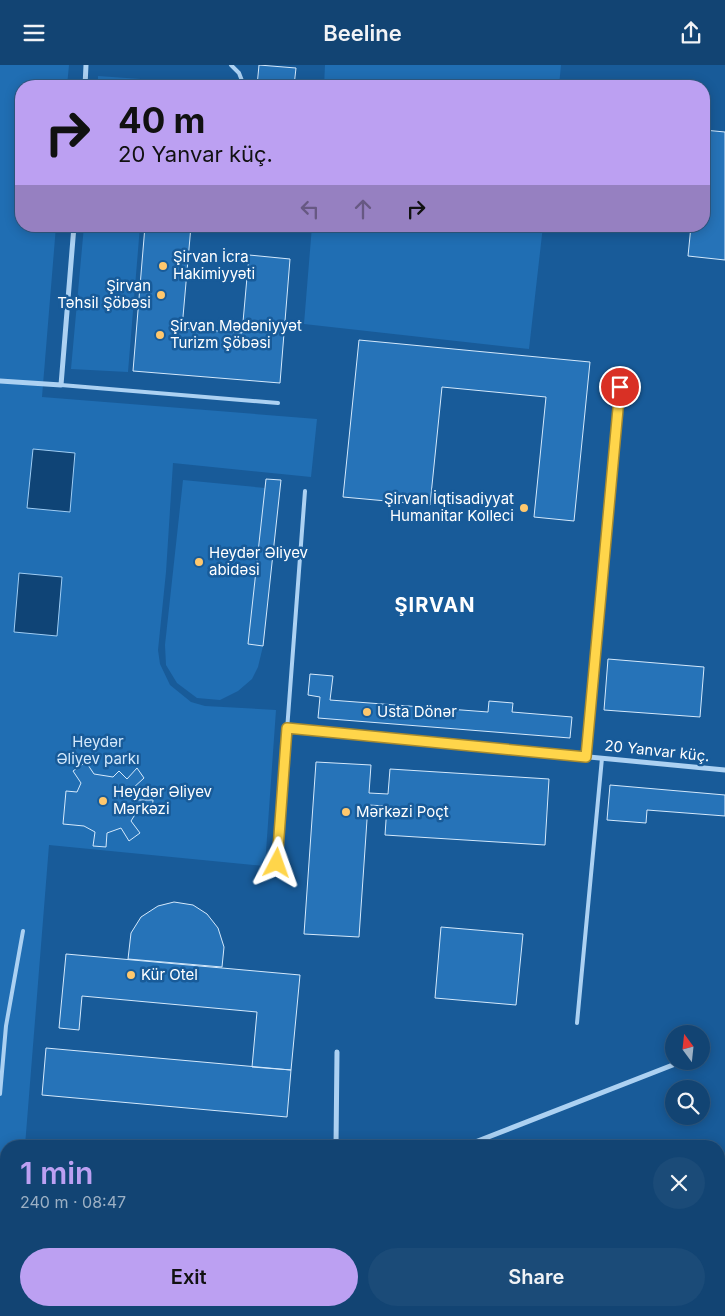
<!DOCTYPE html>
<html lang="en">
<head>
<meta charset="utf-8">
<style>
  :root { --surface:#124473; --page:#1b4b78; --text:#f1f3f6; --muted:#9cb0c4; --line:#315c85; --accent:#bca0f2 }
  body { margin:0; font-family:Inter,sans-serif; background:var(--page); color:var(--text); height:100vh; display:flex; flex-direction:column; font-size:19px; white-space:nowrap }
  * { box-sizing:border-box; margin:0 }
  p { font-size:16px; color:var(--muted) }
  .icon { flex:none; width:28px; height:28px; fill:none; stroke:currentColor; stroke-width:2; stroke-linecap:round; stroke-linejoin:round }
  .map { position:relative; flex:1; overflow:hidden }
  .details { position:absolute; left:0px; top:1075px; width:725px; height:176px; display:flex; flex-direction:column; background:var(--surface); border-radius:20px 20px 0 0; box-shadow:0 2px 12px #0003,0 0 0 1px var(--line) }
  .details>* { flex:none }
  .top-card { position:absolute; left:15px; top:15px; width:695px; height:152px; border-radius:20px; box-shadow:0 2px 12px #0003,0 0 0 1px var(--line); background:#bca0f2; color:#111; overflow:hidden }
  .needle { width:32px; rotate:345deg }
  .tools { position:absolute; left:665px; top:960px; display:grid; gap:10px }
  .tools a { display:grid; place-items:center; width:45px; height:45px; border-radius:50%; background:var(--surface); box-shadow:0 2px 12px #0003,0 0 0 1px var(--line); font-size:25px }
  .pin { position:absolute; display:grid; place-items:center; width:42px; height:42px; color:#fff; margin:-21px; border:2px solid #fff; border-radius:50%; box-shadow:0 1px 5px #0007 }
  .me { position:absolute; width:55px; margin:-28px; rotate:4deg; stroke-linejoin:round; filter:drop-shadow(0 0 4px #0008) }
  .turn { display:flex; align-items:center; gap:18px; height:105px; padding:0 20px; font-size:22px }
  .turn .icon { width:65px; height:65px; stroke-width:2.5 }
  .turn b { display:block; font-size:35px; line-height:42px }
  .lanes { display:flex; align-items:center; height:48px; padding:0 20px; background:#0003; justify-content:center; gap:25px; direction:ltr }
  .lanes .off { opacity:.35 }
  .round { display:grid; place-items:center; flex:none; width:52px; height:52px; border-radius:26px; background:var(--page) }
  .headline { display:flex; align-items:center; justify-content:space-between; height:85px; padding:0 20px }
  h1 { font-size:30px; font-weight:600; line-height:38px; color:var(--accent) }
  .primary-button { display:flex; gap:10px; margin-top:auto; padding:10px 20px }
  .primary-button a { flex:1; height:58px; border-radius:30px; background:var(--accent); color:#111; font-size:20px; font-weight:600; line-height:58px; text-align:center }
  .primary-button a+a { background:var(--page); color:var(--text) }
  header { display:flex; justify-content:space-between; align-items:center; height:65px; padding:0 20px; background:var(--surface); font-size:22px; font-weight:600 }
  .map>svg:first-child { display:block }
</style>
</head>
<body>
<header><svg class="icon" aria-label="menu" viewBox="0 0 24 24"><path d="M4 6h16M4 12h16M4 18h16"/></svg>Beeline<svg class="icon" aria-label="share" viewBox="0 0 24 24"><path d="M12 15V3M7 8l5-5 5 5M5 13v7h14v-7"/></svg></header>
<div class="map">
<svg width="725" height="1251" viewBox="0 0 725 1251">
  <rect width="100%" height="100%" fill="#185b99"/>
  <path fill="#206eb3" d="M0,0H69L67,21H21V161H56L42,332L317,354L311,412L173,398L166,507L158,585L160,599L170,620L191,637L205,641L276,645L265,801L49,780L25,1081H6V1245H12V1251H0Z
    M325,0H561L559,21H324Z
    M98,11L226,20V21H98Z
    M84,161H140L128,307L71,304Z
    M312,161H543L529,284L304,259Z
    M183,415L265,423L248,579L263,581L258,602L252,614L238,626L220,635L197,633L177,618L166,600L165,580Z
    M189,1245H288L290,1251H189Z"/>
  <path fill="#0f4476" stroke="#9fcdf4" d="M33,384L75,388L70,447L27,443Z
    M19,508L62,512L57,571L14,567Z"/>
  <path fill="#2673b8" stroke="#d4e9fc" d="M259,0L296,3L294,21H257Z
    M704,65L725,67V195L688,191L691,161H704Z
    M145,161H191L182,263L242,268L249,190L290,194L280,318L133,306Z
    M359,275L590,297L574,456L534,452L546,332L442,322L430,440L343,432Z
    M266,414L281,415L263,581L248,579Z
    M608,594L704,602L700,652L604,645Z
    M310,609L333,611L330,635L488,647L489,636L513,638L512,647L572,652L570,673L318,653L320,632L308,630Z
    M86,697L94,709L113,712L119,706L127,714L137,703L144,713L132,724L136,735H153L152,748H136L131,756L140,768L129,776L121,763L107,768L106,782L93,781L95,767L84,761L63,759L66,726L77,727L81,718L73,706Z
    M316,697L371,700L369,728L388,729L390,704L549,714L545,780L385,770L387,741L368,740L359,872L304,869Z
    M610,720L725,730V751L647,745L646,758L607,755Z
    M174,837L193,840L207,849L218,863L224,882L222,902L128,894L131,868L141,852L158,841Z
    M441,862L523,869L516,940L435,933Z
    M66,889L300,910L291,1005L252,1002L257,947L82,931L79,965L59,963Z
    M46,983L291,1005L287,1052L42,1030Z
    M57,1245H189V1251H57Z"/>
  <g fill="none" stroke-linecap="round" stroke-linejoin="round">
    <path stroke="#acd1f2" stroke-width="4" d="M231,0L239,8L244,21
      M61,320L278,338
      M586,692L620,322
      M277,798L305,426
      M577,958L602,693
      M0,1029L6,961L23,866
      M41,1251L42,1245"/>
    <path stroke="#acd1f2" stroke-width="5" d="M85,21L86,0
      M0,316L61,320L74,161
      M287,663L725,705
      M336,1081L337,987
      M465,1081L683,996
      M310,1245L313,1251"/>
  </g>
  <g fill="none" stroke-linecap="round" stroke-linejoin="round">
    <defs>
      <path id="route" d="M277,798L287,663L586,692L620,322"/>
    </defs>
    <use href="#route" stroke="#a68a30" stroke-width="12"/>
    <use href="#route" stroke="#ffd54a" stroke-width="9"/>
  </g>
  <g fill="#ffc86d" stroke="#185b99" stroke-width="2">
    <circle cx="163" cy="201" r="5"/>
    <circle cx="161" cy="230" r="5"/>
    <circle cx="160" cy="270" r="5"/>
    <circle cx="524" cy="443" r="5"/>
    <circle cx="199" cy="497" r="5"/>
    <circle cx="367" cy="647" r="5"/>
    <circle cx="103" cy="736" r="5"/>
    <circle cx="346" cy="747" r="5"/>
    <circle cx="131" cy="910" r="5"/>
  </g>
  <g text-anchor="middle" stroke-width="5" stroke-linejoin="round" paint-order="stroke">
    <g font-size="15" fill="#fff" stroke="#185b99" text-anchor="start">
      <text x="173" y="197">Şirvan İcra<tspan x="173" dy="17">Hakimiyyəti</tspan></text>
      <text x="151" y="226" text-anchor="end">Şirvan<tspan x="151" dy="17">Təhsil Şöbəsi</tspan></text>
      <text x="170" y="266">Şirvan Mədəniyyət<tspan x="170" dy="17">Turizm Şöbəsi</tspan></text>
      <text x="514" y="439" text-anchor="end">Şirvan İqtisadiyyat<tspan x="514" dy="17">Humanitar Kolleci</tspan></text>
      <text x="209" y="493">Heydər Əliyev<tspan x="209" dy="17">abidəsi</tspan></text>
      <text x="377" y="652">Usta Dönər</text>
      <text x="113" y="732">Heydər Əliyev<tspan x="113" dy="17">Mərkəzi</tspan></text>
      <text x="356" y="752">Mərkəzi Poçt</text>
      <text x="141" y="915">Kür Otel</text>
    </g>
    <g font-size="15" fill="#d4e9fc" stroke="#185b99">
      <text x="98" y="682">Heydər<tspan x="98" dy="17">Əliyev parkı</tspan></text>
    </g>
    <g font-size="15" fill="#fff" stroke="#185b99">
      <text transform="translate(657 686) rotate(6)" y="5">20 Yanvar küç.</text>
    </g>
    <g font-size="20" font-weight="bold" letter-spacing="1" fill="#fff" stroke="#185b99">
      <text x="435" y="547">ŞIRVAN</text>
    </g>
  </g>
</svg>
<div class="tools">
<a><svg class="needle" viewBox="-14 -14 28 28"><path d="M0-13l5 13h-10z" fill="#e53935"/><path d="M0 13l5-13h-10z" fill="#9cb0c4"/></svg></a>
<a><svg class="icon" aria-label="search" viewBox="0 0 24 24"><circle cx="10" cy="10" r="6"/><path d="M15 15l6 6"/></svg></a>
</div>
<div class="pin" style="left:620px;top:322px;background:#d93025"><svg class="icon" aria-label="arrive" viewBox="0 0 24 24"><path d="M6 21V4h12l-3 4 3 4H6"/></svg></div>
<svg class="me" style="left:277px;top:798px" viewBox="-20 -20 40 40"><path d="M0-17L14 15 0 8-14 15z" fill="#ffd54a" stroke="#fff" stroke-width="4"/></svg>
<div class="top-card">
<div class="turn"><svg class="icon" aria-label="right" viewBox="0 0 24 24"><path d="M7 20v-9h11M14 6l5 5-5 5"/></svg><div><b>40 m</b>20 Yanvar küç.</div></div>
<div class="lanes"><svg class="icon off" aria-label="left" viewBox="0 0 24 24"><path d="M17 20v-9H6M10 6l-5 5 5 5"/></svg><svg class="icon off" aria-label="ahead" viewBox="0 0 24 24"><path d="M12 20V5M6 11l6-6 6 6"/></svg><svg class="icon" aria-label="right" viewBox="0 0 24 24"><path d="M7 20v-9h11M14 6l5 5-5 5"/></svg></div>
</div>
<section class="details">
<div class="headline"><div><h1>1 min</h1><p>240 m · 08:47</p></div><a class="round"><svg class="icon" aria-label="close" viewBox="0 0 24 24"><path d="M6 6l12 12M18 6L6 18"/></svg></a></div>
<div class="primary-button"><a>Exit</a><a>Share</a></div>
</section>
</div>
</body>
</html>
